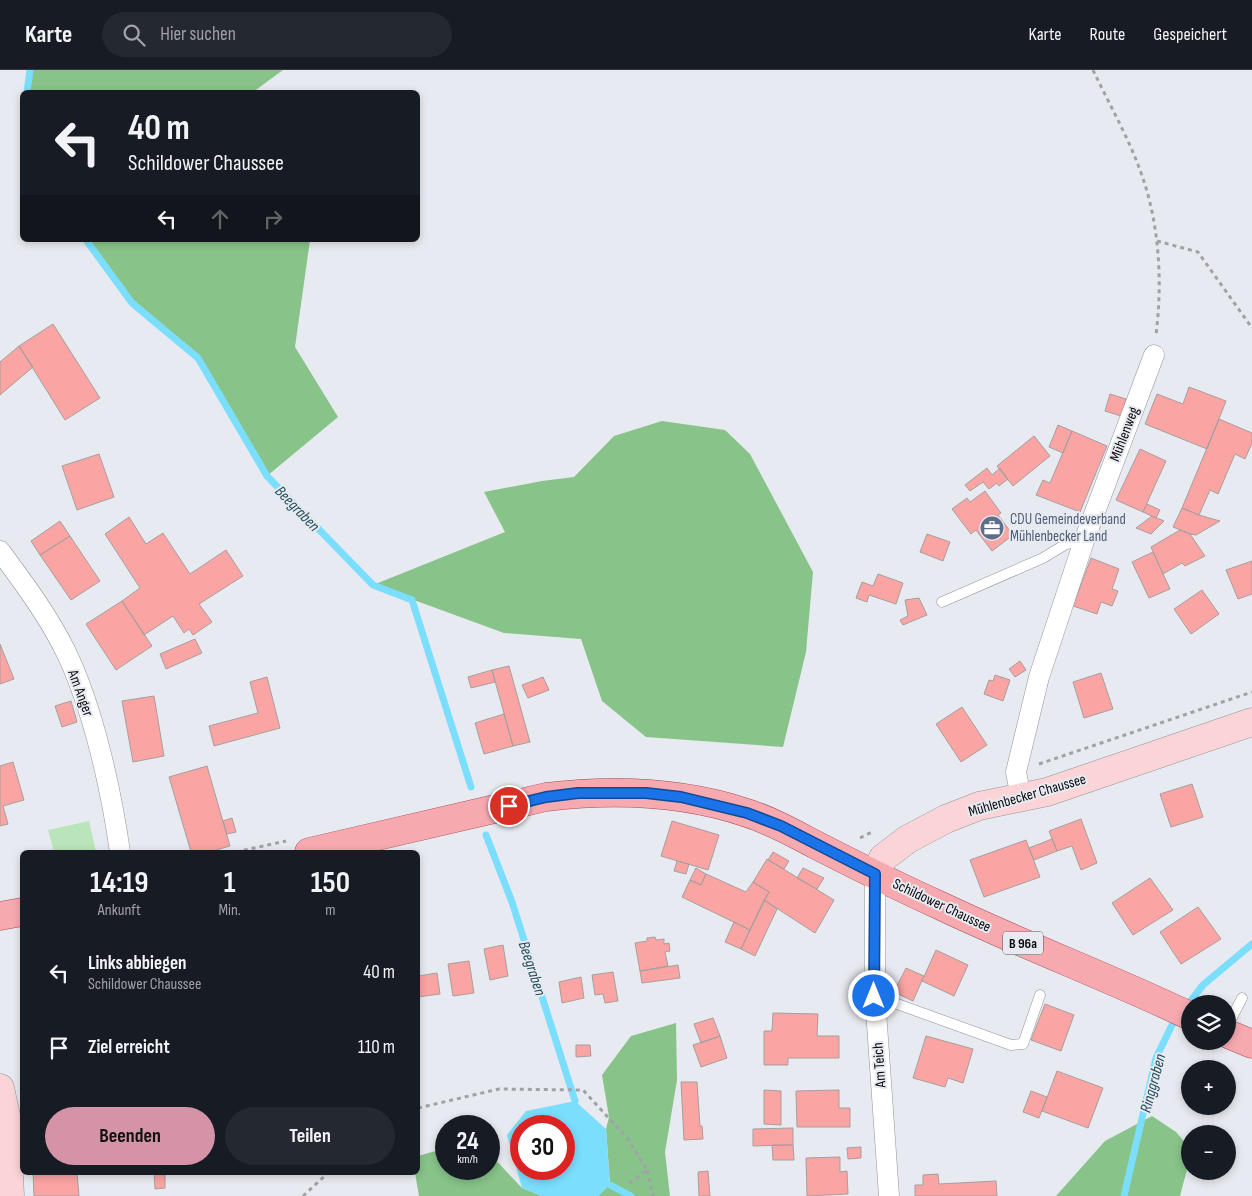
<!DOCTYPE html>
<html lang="de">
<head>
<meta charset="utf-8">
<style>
  :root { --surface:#171b24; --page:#242831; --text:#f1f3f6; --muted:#9ea1a6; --line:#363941; --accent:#d493a6 }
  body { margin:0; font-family:"Sofia Sans Condensed",sans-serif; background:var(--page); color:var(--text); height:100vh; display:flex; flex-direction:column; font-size:19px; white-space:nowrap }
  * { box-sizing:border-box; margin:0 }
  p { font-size:16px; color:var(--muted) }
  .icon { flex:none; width:28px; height:28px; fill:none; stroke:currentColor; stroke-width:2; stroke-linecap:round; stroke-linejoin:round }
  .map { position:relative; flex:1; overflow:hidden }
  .panel { position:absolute; left:20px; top:780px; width:400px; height:325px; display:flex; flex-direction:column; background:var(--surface); border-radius:8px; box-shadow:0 2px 8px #0003 }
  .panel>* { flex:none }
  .top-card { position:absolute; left:20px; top:20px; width:400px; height:152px; border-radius:8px; box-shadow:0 2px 8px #0003; background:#171b24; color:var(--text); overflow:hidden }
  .buttons { position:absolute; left:1181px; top:925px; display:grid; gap:10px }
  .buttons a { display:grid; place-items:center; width:55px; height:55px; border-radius:50%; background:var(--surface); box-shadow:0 2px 8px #0003; font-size:25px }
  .speed { position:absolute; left:435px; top:1045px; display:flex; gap:10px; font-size:25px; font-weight:700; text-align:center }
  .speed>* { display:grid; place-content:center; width:65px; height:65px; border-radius:50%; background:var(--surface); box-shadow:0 2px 8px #0003; line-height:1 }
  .speed small { font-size:12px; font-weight:400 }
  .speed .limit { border:8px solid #d22; background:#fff; color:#111 }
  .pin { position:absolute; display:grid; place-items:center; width:42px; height:42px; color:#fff; margin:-21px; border:2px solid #fff; border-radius:50%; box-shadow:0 1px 5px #0007 }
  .me { position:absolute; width:55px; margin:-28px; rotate:0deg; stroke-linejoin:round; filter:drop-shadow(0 0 4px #0008) }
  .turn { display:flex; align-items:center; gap:18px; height:105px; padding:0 25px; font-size:22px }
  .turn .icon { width:65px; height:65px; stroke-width:2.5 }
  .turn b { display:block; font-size:35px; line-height:42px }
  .lanes { display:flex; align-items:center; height:48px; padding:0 25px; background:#0003; justify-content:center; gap:25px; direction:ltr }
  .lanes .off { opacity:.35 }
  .eta { display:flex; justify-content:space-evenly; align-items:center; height:85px; text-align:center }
  .eta b { font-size:30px; font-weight:700; line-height:35px }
  .cta { display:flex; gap:10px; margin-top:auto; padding:10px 25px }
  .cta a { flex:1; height:58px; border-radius:30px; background:var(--accent); color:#111; font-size:20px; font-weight:700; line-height:58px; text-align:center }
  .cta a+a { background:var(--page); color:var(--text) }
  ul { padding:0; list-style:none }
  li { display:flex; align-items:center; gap:15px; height:75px; padding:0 25px }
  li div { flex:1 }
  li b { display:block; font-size:19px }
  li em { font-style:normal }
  header { display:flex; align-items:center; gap:30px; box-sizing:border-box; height:70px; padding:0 25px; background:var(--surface); border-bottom:1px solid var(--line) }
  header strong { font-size:24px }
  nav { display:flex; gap:28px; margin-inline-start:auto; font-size:18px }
  .search { width:350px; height:45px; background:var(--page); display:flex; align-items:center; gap:12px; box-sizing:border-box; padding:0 18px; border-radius:28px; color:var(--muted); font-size:19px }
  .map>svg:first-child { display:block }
</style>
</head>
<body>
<header>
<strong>Karte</strong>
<div class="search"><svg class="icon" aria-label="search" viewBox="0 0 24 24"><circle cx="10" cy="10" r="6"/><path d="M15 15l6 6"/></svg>Hier suchen</div>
<nav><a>Karte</a><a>Route</a><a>Gespeichert</a></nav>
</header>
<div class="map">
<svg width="1252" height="1126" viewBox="0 0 1252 1126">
  <rect width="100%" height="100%" fill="#e8eaf1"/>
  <path fill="#bae5ba" d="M89,751L96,782H54L48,760Z"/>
  <path fill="#88c389" d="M30,0H283L253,22H27Z
    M86,170H310L295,277L338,347L267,406L198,288L132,233Z
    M662,351L725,360L750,384L813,502L806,582L783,677L646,667L602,631L581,569L504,563L373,515L505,462L484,422L542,411L574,407L614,366Z
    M676,953L677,1010L665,1082L670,1126H598L610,1114L606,1059L609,1047L602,1005L631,966Z
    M1152,1046L1176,1062L1190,1078V1088L1180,1126H1056L1105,1071Z
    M446,1078V1099H489V1083L522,1118L542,1126H419L415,1103L418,1102V1086Z"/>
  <path fill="#7bdefd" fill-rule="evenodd" d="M575,1031L606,1059L610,1115L598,1126H542L522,1118L507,1065L526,1041ZM521,1056H564V1099H521Z"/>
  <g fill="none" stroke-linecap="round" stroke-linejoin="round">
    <path stroke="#7bdefd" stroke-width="7" d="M27,22L30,0
      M86,170L132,233L198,288L267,406L373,515L412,530L471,717
      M486,765L512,832L575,1031
      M1186,937L1203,915L1252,874
      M610,1115L631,1126
      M1124,1126L1156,988L1172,955L1178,948"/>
  </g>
  <path fill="#faa4a3" stroke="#a79e9e" d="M53,254L100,328L65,350L19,276Z
    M19,276L33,297L0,325V292Z
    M1189,317L1226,331L1207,379L1145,354L1157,324L1183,334Z
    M1110,324L1126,329L1121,346L1105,341Z
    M1219,349L1252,363V373L1245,389L1235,384L1218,424L1210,420L1199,445L1182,438Z
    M1058,355L1072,361L1063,383L1049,377Z
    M1072,361L1107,376L1080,442L1036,425L1043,410L1050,413Z
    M1034,366L1050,386L1013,416L997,396Z
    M1140,379L1166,391L1143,442L1116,430Z
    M99,384L114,427L77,440L62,396Z
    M987,398L992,405L1000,398L1008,409L999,416L997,413L989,419L983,412L970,421L965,415Z
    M985,421L1001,443L998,445L1013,465L992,481L976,460L971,464L952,439L967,428L970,432Z
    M1147,434L1160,440L1156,448L1143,442Z
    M1182,438L1199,445L1220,451L1196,465L1190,464L1173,457Z
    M1152,446L1164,451L1151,464L1136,458Z
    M129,447L146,474L163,463L190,504L226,480L243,506L199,534L212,552L193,565L189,559L184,563L173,546L144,565L122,531L140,518L105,464Z
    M60,451L70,466L40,485L31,471Z
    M1180,460L1190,464L1205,486L1185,496L1182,493L1163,504L1151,477Z
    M927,464L950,472L943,491L920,482Z
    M70,466L100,511L71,530L40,485Z
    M1153,482L1170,519L1149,528L1132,492Z
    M1091,488L1119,499L1112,519L1118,521L1112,536L1101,532L1097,544L1073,536Z
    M1252,491V524L1238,529L1226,500Z
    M878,504L903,513L896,534L869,525L867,532L856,528L862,512L873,516Z
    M1202,520L1219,544L1191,564L1174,539Z
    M919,528L927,545L903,555L900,550L908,546L905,530Z
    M122,531L152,576L116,600L86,554Z
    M195,569L202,583L166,599L160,584Z
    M0,574L14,609L0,614Z
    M1020,591L1026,600L1015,607L1009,599Z
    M509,596L530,672L513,676L492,600Z
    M492,600L495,612L471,618L468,607Z
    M1101,603L1113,639L1084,648L1073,612Z
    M995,605L1010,610L1003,631L984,624L989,610L993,611Z
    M267,607L280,658L214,676L209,656L258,643L250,612Z
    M543,607L549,620L528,628L522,615Z
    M154,626L164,686L133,692L122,631Z
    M71,631L77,652L62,657L55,636Z
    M962,637L987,675L961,692L936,654Z
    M504,644L513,676L484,684L475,653Z
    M13,692L24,730L3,736L8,754L0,756V696Z
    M207,696L230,776L209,782H191L169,707Z
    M1192,714L1203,747L1171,757L1160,724Z
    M232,748L236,762L227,764L223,751Z
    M1081,749L1097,793L1081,800L1072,776L1057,781L1049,761Z
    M672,751L719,765L708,800L661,786Z
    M1052,769L1057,781L1034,790L1029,778Z
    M1026,770L1040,807L984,827L970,790Z
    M773,782L789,791L784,799L768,790Z
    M767,789L834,830L815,863L764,830L769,822L753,812Z
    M677,791L689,794L686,804L674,801Z
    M696,798L706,804L701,815L690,810Z
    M803,798L824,808L817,819L797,808Z
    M706,804L746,822L753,812L769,822L750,860L682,827L690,810L701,815Z
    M1150,808L1173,840L1133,865L1112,833Z
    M764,830L777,839L755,886L741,879Z
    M1198,837L1221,869L1181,894L1160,862Z
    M734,852L750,860L741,879L725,872Z
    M655,867L656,870L664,869V874L669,873L670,881L665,882L668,896L640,901L635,873L647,871V868Z
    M503,875L508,906L490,910L484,879Z
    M936,880L968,895L954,926L922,911Z
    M469,891L474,923L453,926L448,894Z
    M678,895L680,908L642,913L640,901Z
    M906,898L924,906L913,931L894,922Z
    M613,902L618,931L605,933L603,924L595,925L592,905Z
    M437,903L440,924L418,927V906Z
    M581,907L584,928L562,933L559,912Z
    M1045,934L1074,945L1061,981L1031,970Z
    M773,943L818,944L817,966H839V988H788V995H764V961H772Z
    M713,948L720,966L701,973L694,954Z
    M720,966L727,988L701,997L693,975Z
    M926,966L973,979L963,1013L948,1008L945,1017L913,1008Z
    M576,975H590L591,986L576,987Z
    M1057,1001L1103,1018L1088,1058L1042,1041Z
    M681,1012H697L700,1056H702L703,1069L684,1070Z
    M764,1020L781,1021V1055L764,1054Z
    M839,1020V1038H850V1057H797L796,1021Z
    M1031,1021L1047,1027L1039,1048L1023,1042Z
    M793,1058V1075L753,1076V1059Z
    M772,1075H793L794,1090H773Z
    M861,1077V1088L848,1089L847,1078Z
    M840,1087V1102L847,1101L848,1124L807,1126L806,1088Z
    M708,1101L710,1126H699L698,1102Z
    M33,1102H77L79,1126H34Z
    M154,1102H165V1118L155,1119Z
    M938,1104L939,1114L996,1111L997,1126H915V1115H923V1105Z"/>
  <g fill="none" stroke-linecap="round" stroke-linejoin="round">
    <defs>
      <path id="lane" d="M942,532L1043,488L1066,474L1084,471
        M875,926L1011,975L1023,974L1040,925
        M1228,955L1242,928"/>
      <path id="street" d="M0,481C23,512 47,544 65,580C93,637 111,719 120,782
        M1021,728L1016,702L1039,607L1084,471L1154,285
        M875,804V926L889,1126"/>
      <path id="secondary" d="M875,804L883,788L908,769L946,749L979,736L1047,722L1252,652
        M0,1018L6,1046L10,1126"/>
      <path id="primary" d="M309,782L546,727C614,719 682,721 747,743C772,751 793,763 816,775C857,796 899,817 941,836C1023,875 1108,907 1190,946
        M0,846L22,842
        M1228,964L1252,974"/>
    </defs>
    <use href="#lane" stroke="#919399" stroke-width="11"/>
    <use href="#street" stroke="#919399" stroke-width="21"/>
    <use href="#secondary" stroke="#919399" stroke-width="29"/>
    <use href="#primary" stroke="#a24c55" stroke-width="29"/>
    <path stroke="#a0a2a7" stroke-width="3" stroke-dasharray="4 4" stroke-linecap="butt" d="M1093,0C1111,38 1134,77 1146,118C1160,165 1162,216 1156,265
      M1157,171L1198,182L1252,258
      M1039,694L1252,622
      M860,768L874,761
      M236,782L286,771
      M418,1038L499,1019L583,1020L627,1068L647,1100L628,1114
      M647,1100L653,1126
      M303,1126L329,1102"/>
    <use href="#lane" stroke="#fff" stroke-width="10"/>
    <use href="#street" stroke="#fff" stroke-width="20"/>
    <use href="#secondary" stroke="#fbd4d7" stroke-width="28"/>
    <use href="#primary" stroke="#f7a9b0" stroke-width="28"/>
  </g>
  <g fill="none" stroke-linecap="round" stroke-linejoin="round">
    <defs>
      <path id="route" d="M509,736L546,727L578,723H646L681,727L747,743L781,756L875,804L874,926"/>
    </defs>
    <use href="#route" stroke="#114b97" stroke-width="12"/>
    <use href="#route" stroke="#1a73e8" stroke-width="9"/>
  </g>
  <defs>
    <symbol id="office-disc" viewBox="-11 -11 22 22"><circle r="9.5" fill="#5c6f8a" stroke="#e8eaf1"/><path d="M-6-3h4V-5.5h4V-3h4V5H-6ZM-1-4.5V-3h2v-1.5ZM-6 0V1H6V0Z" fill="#fff"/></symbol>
  </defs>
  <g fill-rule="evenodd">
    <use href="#office-disc" x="978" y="444" width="28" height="28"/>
  </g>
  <g text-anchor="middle" stroke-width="4" stroke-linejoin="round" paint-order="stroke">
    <rect fill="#e8eaf1" stroke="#4e4f52" stroke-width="1" x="1003" y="861.5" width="40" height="23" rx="4"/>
    <g font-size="14" font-weight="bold" fill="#0c0c0e">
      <text x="1023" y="878">B 96a</text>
    </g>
    <g font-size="15" fill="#0c0c0e" stroke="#e8eaf1">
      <text transform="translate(1124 364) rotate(-69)" y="5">Mühlenweg</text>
      <text transform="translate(81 623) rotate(70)" y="5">Am Anger</text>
      <text transform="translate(1027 725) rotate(-16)" y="5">Mühlenbecker Chaussee</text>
      <text transform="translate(942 835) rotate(25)" y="5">Schildower Chaussee</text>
      <text transform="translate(879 995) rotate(-94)" y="5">Am Teich</text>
    </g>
    <g font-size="15" fill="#4e5e75" stroke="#e8eaf1" text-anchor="start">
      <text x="1010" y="454">CDU Gemeindeverband<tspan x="1010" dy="17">Mühlenbecker Land</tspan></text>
    </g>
    <g font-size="16" font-style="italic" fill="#244f5d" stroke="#e8eaf1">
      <text transform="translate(298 438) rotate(46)" y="6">Beegraben</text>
      <text transform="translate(533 898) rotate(72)" y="6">Beegraben</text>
      <text transform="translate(1152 1013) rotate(-75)" y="6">Ringgraben</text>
    </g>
  </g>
</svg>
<div class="buttons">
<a><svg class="icon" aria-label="layers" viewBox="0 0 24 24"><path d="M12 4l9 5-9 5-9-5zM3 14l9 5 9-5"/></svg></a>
<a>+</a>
<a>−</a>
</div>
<div class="speed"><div>24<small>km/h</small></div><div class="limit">30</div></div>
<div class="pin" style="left:509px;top:736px;background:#d93025"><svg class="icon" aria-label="arrive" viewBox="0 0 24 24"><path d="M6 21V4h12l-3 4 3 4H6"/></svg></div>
<svg class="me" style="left:874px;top:926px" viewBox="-20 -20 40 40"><circle r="17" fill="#1a73e8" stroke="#fff" stroke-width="3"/><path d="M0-11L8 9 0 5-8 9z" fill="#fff"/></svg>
<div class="top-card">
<div class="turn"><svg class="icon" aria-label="left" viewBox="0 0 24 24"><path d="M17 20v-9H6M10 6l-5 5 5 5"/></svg><div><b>40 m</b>Schildower Chaussee</div></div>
<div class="lanes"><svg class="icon" aria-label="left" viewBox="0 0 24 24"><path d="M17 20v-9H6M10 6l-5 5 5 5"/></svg><svg class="icon off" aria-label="ahead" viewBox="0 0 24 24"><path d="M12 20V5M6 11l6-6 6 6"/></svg><svg class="icon off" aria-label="right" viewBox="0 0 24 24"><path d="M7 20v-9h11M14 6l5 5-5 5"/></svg></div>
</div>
<section class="panel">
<div class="eta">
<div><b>14:19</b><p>Ankunft</p></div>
<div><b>1</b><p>Min.</p></div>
<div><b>150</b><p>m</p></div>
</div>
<ul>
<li><svg class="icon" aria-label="left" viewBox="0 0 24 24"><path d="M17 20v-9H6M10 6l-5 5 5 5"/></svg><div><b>Links abbiegen</b><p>Schildower Chaussee</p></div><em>40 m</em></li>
<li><svg class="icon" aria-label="arrive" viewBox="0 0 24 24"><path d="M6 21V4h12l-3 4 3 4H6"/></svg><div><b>Ziel erreicht</b></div><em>110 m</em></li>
</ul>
<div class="cta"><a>Beenden</a><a>Teilen</a></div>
</section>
</div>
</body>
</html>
